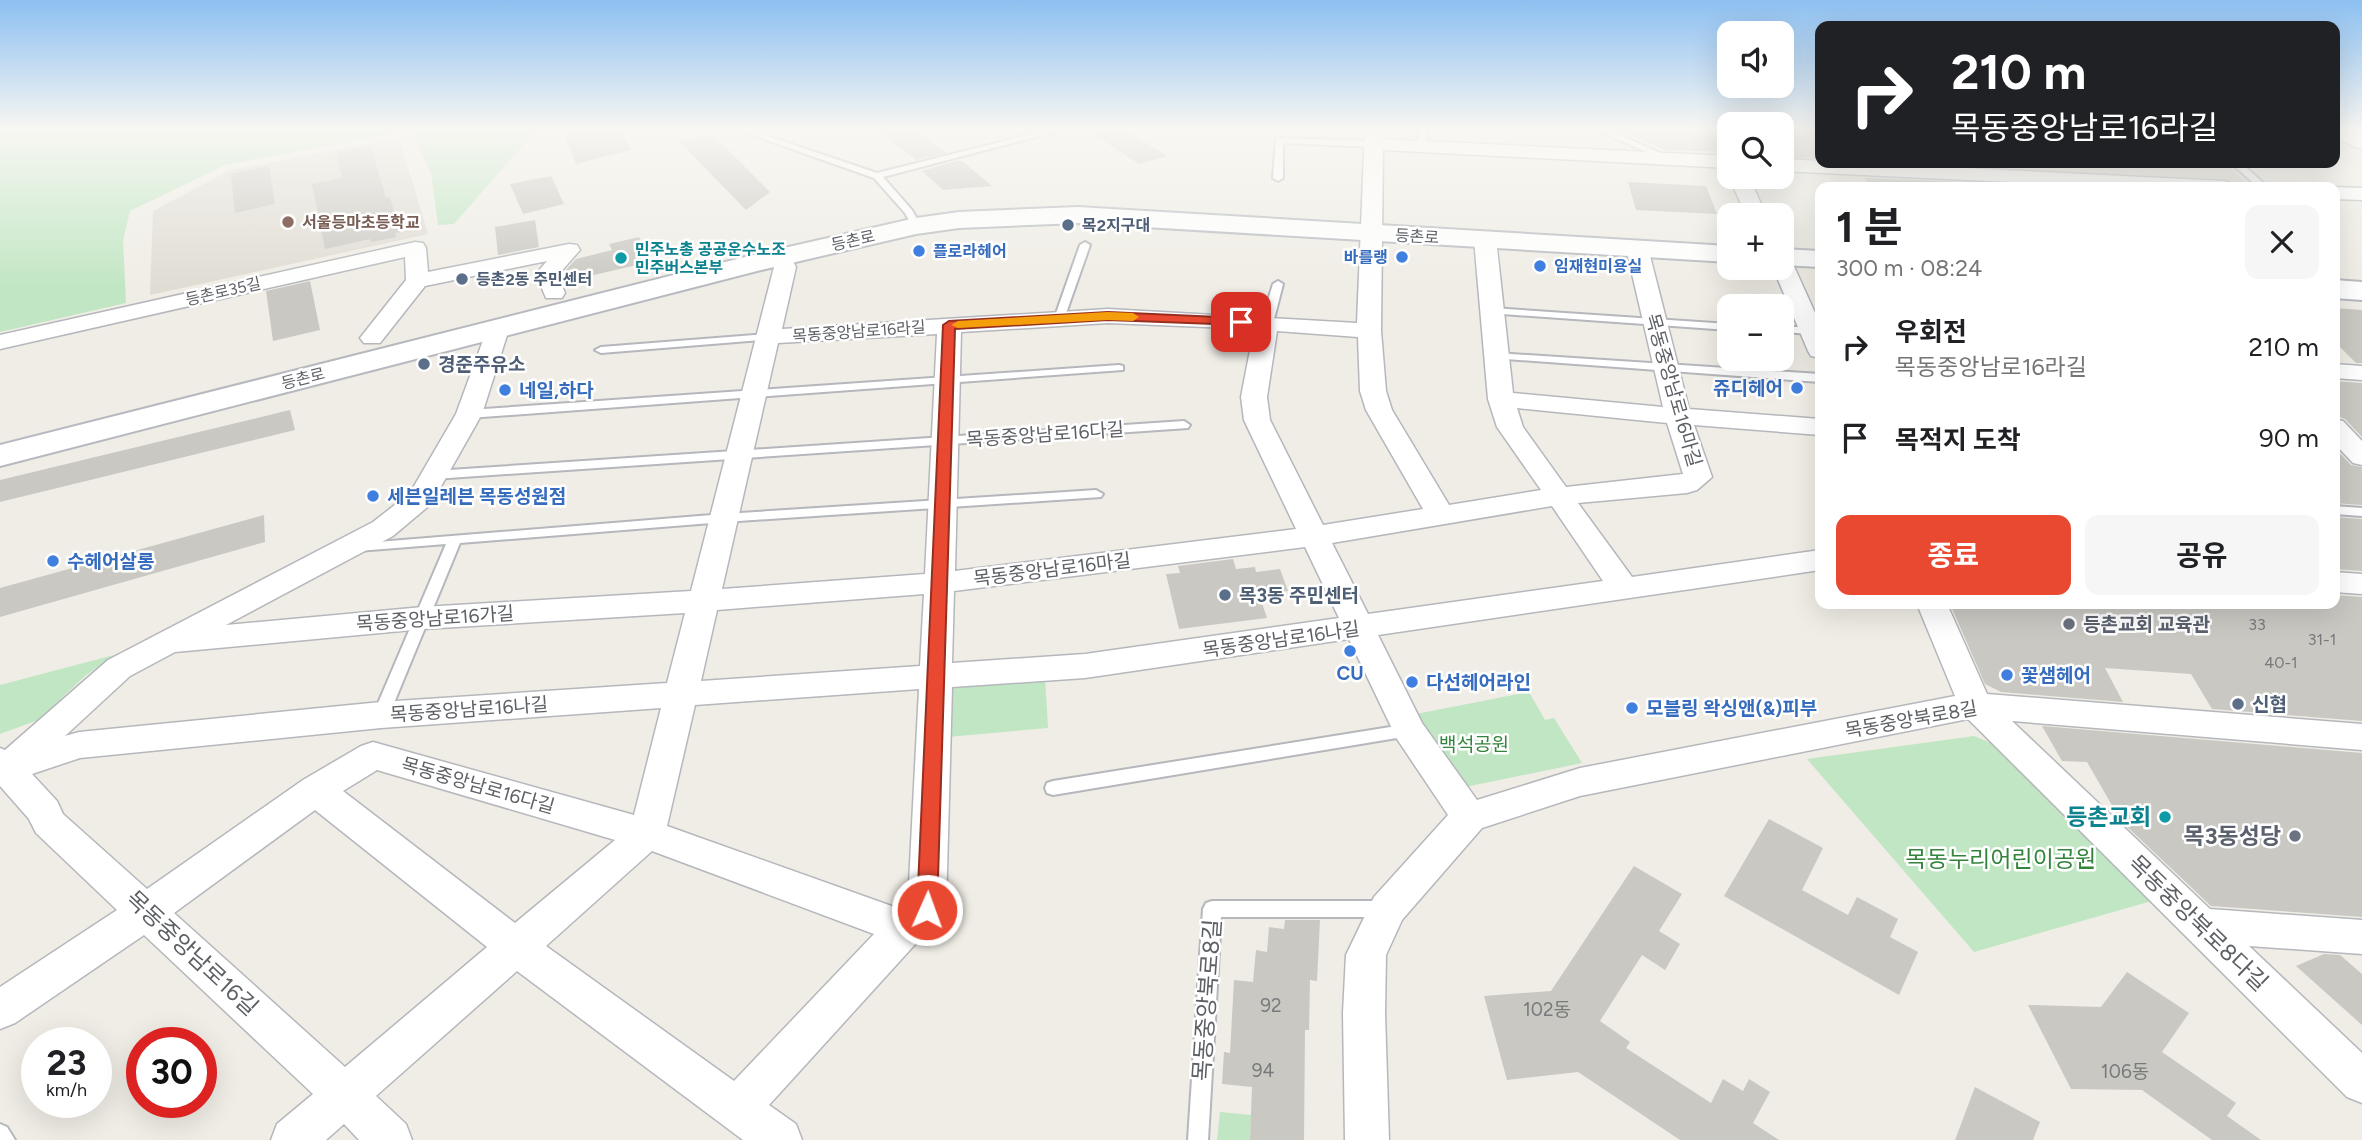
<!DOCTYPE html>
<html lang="ko">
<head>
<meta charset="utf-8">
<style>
  :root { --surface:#fff; --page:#f6f6f6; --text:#202124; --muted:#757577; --accent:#e94831 }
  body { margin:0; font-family:Figtree,"Noto Sans KR",sans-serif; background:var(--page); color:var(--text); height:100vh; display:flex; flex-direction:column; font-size:26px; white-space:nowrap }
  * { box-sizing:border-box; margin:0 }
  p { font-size:23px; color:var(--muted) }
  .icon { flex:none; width:38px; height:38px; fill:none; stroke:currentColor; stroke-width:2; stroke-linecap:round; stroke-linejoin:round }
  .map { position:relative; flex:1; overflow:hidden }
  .details { position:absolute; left:1815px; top:182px; width:525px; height:427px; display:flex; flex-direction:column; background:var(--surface); border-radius:14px; box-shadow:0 7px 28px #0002 }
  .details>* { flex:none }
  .guide { position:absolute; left:1815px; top:21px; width:525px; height:147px; border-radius:14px; box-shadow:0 7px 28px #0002; background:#202124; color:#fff; overflow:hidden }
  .controls { position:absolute; left:1717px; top:21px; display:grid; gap:14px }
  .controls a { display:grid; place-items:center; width:77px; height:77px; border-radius:14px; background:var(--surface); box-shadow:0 7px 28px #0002; font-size:35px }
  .speed { position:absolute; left:21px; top:1027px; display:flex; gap:14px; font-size:35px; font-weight:700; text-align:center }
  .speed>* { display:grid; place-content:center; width:91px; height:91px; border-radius:50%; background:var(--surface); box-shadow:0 7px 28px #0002; line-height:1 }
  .speed small { font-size:18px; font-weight:400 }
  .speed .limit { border:10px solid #d22; background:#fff; color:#111 }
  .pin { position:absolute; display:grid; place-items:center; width:60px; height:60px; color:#fff; margin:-30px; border-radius:14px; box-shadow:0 4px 10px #0006 }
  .me { position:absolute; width:77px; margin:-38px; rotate:2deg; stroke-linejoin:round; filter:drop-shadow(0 0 5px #0008) }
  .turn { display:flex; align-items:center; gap:24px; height:147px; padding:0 21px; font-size:32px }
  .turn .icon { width:91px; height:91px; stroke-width:2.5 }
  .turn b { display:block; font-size:49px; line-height:60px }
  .round { display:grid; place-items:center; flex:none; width:74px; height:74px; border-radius:14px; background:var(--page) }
  .overview { display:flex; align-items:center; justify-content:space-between; height:119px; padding:0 21px }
  h1 { font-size:42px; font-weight:700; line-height:52px }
  .button { display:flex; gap:14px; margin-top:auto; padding:14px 21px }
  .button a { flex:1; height:80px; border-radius:14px; background:var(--accent); color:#fff; font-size:28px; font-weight:700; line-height:80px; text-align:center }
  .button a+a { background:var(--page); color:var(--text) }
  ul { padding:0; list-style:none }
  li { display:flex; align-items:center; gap:21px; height:91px; padding:0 21px }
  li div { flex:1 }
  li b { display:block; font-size:26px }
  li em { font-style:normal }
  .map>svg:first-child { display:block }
</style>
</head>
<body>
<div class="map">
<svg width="2362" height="1140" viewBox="0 0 2362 1140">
  <rect width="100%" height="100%" fill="#efede5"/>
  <path fill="#dfdcd3" d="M1782,129H1820V163H2224L2251,186L1796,162L1782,157Z
    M399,138L428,234L150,295L153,211L230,170Z"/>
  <path fill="#c1e6c3" d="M0,129H537L454,224L438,225L431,174L411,130L225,165L130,211L123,241L126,303L0,332Z
    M114,655L85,676L38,720L0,734V685Z
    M1045,676L1048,728L947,737L948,684Z
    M1529,692L1545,720L1554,718L1582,763L1460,788L1411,715Z
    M1974,736L2001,747L2155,900L1974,952L1807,759Z
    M1220,1112L1251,1115L1250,1140H1217Z"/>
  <path fill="#cac8c2" d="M592,129H620L631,150L576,164L564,134Z
    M876,129H914L946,153L916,160Z
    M1085,129H1124L1167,156L1139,164Z
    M1615,129H1729V152L1665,150Z
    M1782,129H1820V158L1782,157Z
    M712,134L770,192L746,210L680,142Z
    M371,146L386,198L390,197L400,232L395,233L396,237L371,242L370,239L325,249L312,184L342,178L336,153Z
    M956,161H962L992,186L943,190L922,171Z
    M269,166L275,204L235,213L231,174Z
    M551,176L564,204L523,214L510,184Z
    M1865,178L1961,182L1964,187H1871Z
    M1628,182L1706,186L1717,214L1636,210Z
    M535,220L539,247L498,255L495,227Z
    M639,237L650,262L568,281L565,271L576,259L612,250L609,244Z
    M310,281L320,330L273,341L266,291Z
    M2334,308L2362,310V363H2356L2334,341Z
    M2334,381L2362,383V437L2345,419L2334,415Z
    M290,410L295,430L0,502V480Z
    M2334,447L2351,465L2362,467V505L2334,503Z
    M264,515L265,542L0,617V588Z
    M2334,517L2362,519V571L2334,569Z
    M1233,559L1236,569L1255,567L1256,572L1280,569L1288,591L1278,592L1280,598L1261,600L1267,618L1179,629L1166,574L1180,573L1178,566Z
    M2334,595L2362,597V721L2212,709L2191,674L2105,668L2123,702L2001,692L1985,684L1950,604H2334Z
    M2042,726L2362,753V917L2211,906L2121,821L2087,762L2062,761Z
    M1769,819L1823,848L1802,890L1848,915L1857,897L1898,919L1890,937L1918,952L1899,995L1724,896Z
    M1634,866L1682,894L1659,931L1680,944L1665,970L1642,955L1600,1021L1630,1042L1626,1048L1711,1103L1723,1079L1743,1091L1749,1079L1770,1092L1753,1123L1779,1140H1680L1578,1072L1507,1080L1484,996L1551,991Z
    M1285,920H1320L1317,981L1310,980L1309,1030H1305L1304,1140H1250L1252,1087L1222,1084L1224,1052L1230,1053L1234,980L1253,982L1256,950L1267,952L1269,927L1284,929Z
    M2324,954L2340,955L2362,974V1025L2296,966Z
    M2127,972L2189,1013L2162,1052L2236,1103L2227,1116L2261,1140H2212L2142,1090L2071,1089L2028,1005L2101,1007Z
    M1975,1087L2040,1122L2033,1140H1955Z"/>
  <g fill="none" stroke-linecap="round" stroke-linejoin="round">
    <defs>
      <path id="service" d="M735,129H747L877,173L1052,129H1066L883,177L912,210L921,226L916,229L913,228L905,213L874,178Z
        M1419,129H1427L1426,146L1422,149L1418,146Z
        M1595,129H1606L1674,159L1666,161Z
        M1276,138L1375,141L1379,144L1375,147L1283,143V178L1278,181L1273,178Z
        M2231,163H2241L2268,187H2258Z
        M1085,242L1090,245L1064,319L1059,322L1055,321L1054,319L1080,245Z
        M1278,281L1283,284L1273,323L1267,326L1263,325L1261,323L1273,284Z
        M1492,308L1729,324V330L1488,313L1487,311Z
        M1782,326L1811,328L1817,331L1811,334L1782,332Z
        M768,334L772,335V339L601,353L595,350L601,347Z
        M1496,353L1820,374V382L1492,358L1490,356Z
        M1119,365L1123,366V370L469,418L463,414L469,410Z
        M1184,421L1190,425L1188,428L434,479L428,475L434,471Z
        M1096,490L1103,494L1101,497L724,522L460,543L389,715L387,719H375L373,715L446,544L358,551L351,547L353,544L724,514Z
        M2334,506L2362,508V516L2334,514Z
        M1409,724L1415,726L1417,730L1415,734L1409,736L1053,795L1047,793L1045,788L1047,783L1053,781Z
        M1212,901H1387L1393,903L1396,909L1393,915L1387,917H1221L1208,1140H1188L1203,909L1206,903Z
        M0,1124L7,1127L15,1140H0Z"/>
      <path id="minor" d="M1365,129H1383V139L1729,156V168L1383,150L1381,331L1386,391L1392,410L1449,505L1541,490L1497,427L1488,399L1474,239L1477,234H1493L1496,239L1513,393L1663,407L1626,248L1629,243H1645L1648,248L1689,409L1820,419V435L1694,425L1712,477L1697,490L1687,493L1578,503L1632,577L1820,550V570L1378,635L1422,723L1477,800L1580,768L1955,696L1917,604H1947L1987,694L2362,724V750L2012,721L2210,909L2362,920V954L2249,946L2362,1053V1103L2347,1097L1968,719L1580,796L1482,828L1402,920L1386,955L1385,1013L1389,1140H1345L1343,1013L1346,955L1374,897L1448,815L1397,739L1349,639L1085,678L952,687L946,910L941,922L919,940L769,1105L796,1124L802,1140H743L517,971L376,1096L406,1124L412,1140H359L344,1124L326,1140H271L277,1124L313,1094L144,935L15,1023L0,1029V987L117,910L36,833L29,819L0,786V748L5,750L108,660L373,522L410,493L456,414L489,324H505L509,329L482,414L431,504L393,536L226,625L423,607L691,591L774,267L769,257L772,252H788L796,267L782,329L1108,309L1357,323ZM1108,323L1254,329L1241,397L1244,420L1296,529L955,571L961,332ZM1277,331L1358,337L1360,391L1366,410L1423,509L1323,525L1270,420L1267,397ZM937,334L925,574L722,589L778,343ZM1517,408L1667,423L1683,474L1566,487L1523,427ZM1552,506L1603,581L1368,614L1332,543ZM1305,547L1339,618L1085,654L952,663L954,591ZM924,594L920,666L701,681L717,610ZM685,613L667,683L381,702L79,732L65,736L130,676L175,652L423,629ZM919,689L908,902L900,909L667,826L695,705ZM661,708L634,815L373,742L361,746L303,780L147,889L63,814L57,801L32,774L80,758L381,728ZM377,770L615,840L515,923L343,791ZM315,810L487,947L345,1067L174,913ZM652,851L874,934L734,1081L546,946Z
        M1782,159L2224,181L2231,183L2234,187H2110L1782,171Z
        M1729,177H1749L1766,215H1746Z
        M2333,187H2334L2362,188V200L2334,199Z
        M415,242L423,243L426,248L428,272L569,244L577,245L580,250L558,275L565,293L562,298H546L536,274L547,261L425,286L380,343H364L360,338L406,280L405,257L0,349V335Z
        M1782,257L1790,259L1793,264L1820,324V358L1811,356L1808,351L1773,268H1782Z
        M2334,364L2362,366V380L2334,378Z
        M2334,419L2343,421L2362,441V465L2353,463L2334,443Z
        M2334,572L2362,574V594L2334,592Z"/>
      <path id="tertiary" d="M2334,129H2359L2362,131V149C2352,147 2337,139 2334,129Z"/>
      <path id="secondary" d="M1078,207L1729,246V262L1078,223L959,228L916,234L757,271L0,466V445L753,255L916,218L959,212Z
        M1782,249L1820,251V267L1782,265Z
        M2334,280L2362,282V300L2334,298Z"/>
    </defs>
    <use href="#service" stroke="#b5b7bc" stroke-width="4"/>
    <use href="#minor" stroke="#b5b7bc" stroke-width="3"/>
    <use href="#tertiary" stroke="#b5b7bc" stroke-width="3"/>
    <use href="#secondary" stroke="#b6b9bf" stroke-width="4"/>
    <use href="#service" fill="#fff" fill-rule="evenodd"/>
    <use href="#minor" fill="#fff" fill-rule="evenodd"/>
    <use href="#tertiary" fill="#fff" fill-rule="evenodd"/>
    <use href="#secondary" fill="#fff" fill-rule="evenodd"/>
  </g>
  <linearGradient id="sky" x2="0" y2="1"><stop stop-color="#8dc0f1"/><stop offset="0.45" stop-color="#f8f7f3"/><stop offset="1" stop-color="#f8f7f3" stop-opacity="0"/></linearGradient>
  <rect width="2362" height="288" fill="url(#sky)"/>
  <path fill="#e94831" stroke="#972f20" stroke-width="2" d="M1108,312L1241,318L1247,322L1241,325L1108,320L955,329L937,910L934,916L927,919L920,916L917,910L943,325L949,321Z"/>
  <path fill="#f59e0b" d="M1108,312L1133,313L1139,317L1133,321L1108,320L958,328L951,325L958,321Z"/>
  <circle fill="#8d6e63" stroke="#fff" stroke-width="2.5" cx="288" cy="222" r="7"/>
  <g fill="#5c6f8a" stroke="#fff" stroke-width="2.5">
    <circle cx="1068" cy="225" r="7"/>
    <circle cx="462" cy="279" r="7"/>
    <circle cx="424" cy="364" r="7"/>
    <circle cx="1225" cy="595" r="7"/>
    <circle cx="2238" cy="704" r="7"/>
  </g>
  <g fill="#3f7fe0" stroke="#fff" stroke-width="2.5">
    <circle cx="919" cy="251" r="7"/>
    <circle cx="1402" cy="257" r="7"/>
    <circle cx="1540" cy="266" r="7"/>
    <circle cx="1797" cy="388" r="7"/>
    <circle cx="505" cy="390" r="7"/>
    <circle cx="373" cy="496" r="7"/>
    <circle cx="53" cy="561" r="7"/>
    <circle cx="1350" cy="651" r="7"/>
    <circle cx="2007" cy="675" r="7"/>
    <circle cx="1412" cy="682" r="7"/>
    <circle cx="1632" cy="708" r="7"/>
  </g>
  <g fill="#0f9aa8" stroke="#fff" stroke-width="2.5">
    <circle cx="621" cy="258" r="7"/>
    <circle cx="2165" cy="817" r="7"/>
  </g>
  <g fill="#6b7280" stroke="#fff" stroke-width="2.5">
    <circle cx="2069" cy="624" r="7"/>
    <circle cx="2295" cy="836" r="7"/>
  </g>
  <g text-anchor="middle" stroke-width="5" stroke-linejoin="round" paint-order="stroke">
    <g font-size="16" font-weight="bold" fill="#785e54" stroke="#fff" text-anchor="start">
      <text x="302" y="228">서울등마초등학교</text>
    </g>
    <g font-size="16" font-weight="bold" fill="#4e5e75" stroke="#fff" text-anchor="start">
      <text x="1082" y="231">목2지구대</text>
      <text x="476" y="285">등촌2동 주민센터</text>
    </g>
    <g font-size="16" fill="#5d6065" stroke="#fff">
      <text transform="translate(1417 236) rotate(3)" y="6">등촌로</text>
      <text transform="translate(853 240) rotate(-13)" y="6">등촌로</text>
      <text transform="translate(223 291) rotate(-13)" y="6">등촌로35길</text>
      <text transform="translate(859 331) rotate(-4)" y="6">목동중앙남로16라길</text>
      <text transform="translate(303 378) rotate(-14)" y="6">등촌로</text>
    </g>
    <g font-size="16" font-weight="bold" fill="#0d838f" stroke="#fff" text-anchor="start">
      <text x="635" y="255">민주노총 공공운수노조<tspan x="635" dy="18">민주버스본부</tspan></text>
    </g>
    <g font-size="16" font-weight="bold" fill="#366cbe" stroke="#fff" text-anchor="start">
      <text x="933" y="257">플로라헤어</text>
      <text x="1388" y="263" text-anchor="end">바를랭</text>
      <text x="1554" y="272">임재현미용실</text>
    </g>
    <g font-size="16" fill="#787a7c">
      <text x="2257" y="630">33</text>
      <text x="2322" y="645">31-1</text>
      <text x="2281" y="668">40-1</text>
    </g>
    <g font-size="19" font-weight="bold" fill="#4e5e75" stroke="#fff" text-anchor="start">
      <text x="438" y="371">경준주유소</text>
      <text x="1239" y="602">목3동 주민센터</text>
      <text x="2252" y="711">신협</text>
    </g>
    <g font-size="19" font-weight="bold" fill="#366cbe" stroke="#fff" text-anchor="start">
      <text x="1783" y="395" text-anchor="end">쥬디헤어</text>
      <text x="519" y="397">네일,하다</text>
      <text x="387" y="503">세븐일레븐 목동성원점</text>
      <text x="67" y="568">수헤어살롱</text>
      <text x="1350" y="680" text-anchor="middle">CU</text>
      <text x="2021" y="682">꽃샘헤어</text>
      <text x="1426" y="689">다선헤어라인</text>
      <text x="1646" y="715">모블링 왁싱앤(&amp;)피부</text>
    </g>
    <g font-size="19" fill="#5d6065" stroke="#fff">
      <text transform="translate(1674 390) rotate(74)" y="7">목동중앙남로16마길</text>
      <text transform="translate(1045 434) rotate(-4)" y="7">목동중앙남로16다길</text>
      <text transform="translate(1052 569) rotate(-7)" y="7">목동중앙남로16마길</text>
      <text transform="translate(435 618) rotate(-4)" y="7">목동중앙남로16가길</text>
      <text transform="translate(1281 639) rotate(-8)" y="7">목동중앙남로16나길</text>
      <text transform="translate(469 709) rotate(-4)" y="7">목동중앙남로16나길</text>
      <text transform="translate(1911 719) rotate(-10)" y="7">목동중앙북로8길</text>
      <text transform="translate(478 785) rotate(16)" y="7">목동중앙남로16다길</text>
    </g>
    <g font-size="19" font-weight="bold" fill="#5b616d" stroke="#fff" text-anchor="start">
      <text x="2083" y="631">등촌교회 교육관</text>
    </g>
    <g font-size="19" fill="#35843d" stroke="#fff">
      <text x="1474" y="751">백석공원</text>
    </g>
    <g font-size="19" fill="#787a7c">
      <text x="1271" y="1012">92</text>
      <text x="1547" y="1016">102동</text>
      <text x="1263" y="1077">94</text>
      <text x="2125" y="1078">106동</text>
    </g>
    <g font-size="23" font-weight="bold" fill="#0d838f" stroke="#fff" text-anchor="end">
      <text x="2151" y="825">등촌교회</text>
    </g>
    <g font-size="23" font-weight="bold" fill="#5b616d" stroke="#fff" text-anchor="end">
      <text x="2281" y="844">목3동성당</text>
    </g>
    <g font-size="23" fill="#35843d" stroke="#fff">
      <text x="2001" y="867">목동누리어린이공원</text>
    </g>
    <g font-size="23" fill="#5d6065" stroke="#fff">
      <text transform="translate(2198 923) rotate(44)" y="8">목동중앙북로8다길</text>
      <text transform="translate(192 953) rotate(43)" y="8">목동중앙남로16길</text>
      <text transform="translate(1207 1000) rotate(-86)" y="8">목동중앙북로8길</text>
    </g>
  </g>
</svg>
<div class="controls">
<a><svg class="icon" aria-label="sound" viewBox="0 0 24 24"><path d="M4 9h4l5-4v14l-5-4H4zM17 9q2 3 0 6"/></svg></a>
<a><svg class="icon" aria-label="search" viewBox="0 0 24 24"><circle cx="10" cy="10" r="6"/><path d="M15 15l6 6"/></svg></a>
<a>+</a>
<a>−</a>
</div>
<div class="speed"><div>23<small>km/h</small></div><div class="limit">30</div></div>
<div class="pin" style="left:1241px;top:322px;background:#d93025"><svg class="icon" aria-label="arrive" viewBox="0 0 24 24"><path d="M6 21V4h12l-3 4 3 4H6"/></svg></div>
<svg class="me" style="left:927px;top:910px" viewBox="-20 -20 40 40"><circle r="17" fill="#e94831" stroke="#fff" stroke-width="3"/><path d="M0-11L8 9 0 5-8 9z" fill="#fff"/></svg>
<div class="guide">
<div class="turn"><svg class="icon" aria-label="right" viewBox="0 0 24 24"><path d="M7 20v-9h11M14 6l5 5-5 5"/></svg><div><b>210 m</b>목동중앙남로16라길</div></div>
</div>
<section class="details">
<div class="overview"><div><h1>1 분</h1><p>300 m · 08:24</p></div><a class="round"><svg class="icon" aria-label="close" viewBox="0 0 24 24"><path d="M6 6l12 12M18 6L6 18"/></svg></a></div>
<ul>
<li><svg class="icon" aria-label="right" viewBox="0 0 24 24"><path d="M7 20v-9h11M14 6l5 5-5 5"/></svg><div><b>우회전</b><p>목동중앙남로16라길</p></div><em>210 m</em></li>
<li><svg class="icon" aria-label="arrive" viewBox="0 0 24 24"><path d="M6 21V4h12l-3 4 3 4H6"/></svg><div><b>목적지 도착</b></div><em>90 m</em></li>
</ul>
<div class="button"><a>종료</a><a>공유</a></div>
</section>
</div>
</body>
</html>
